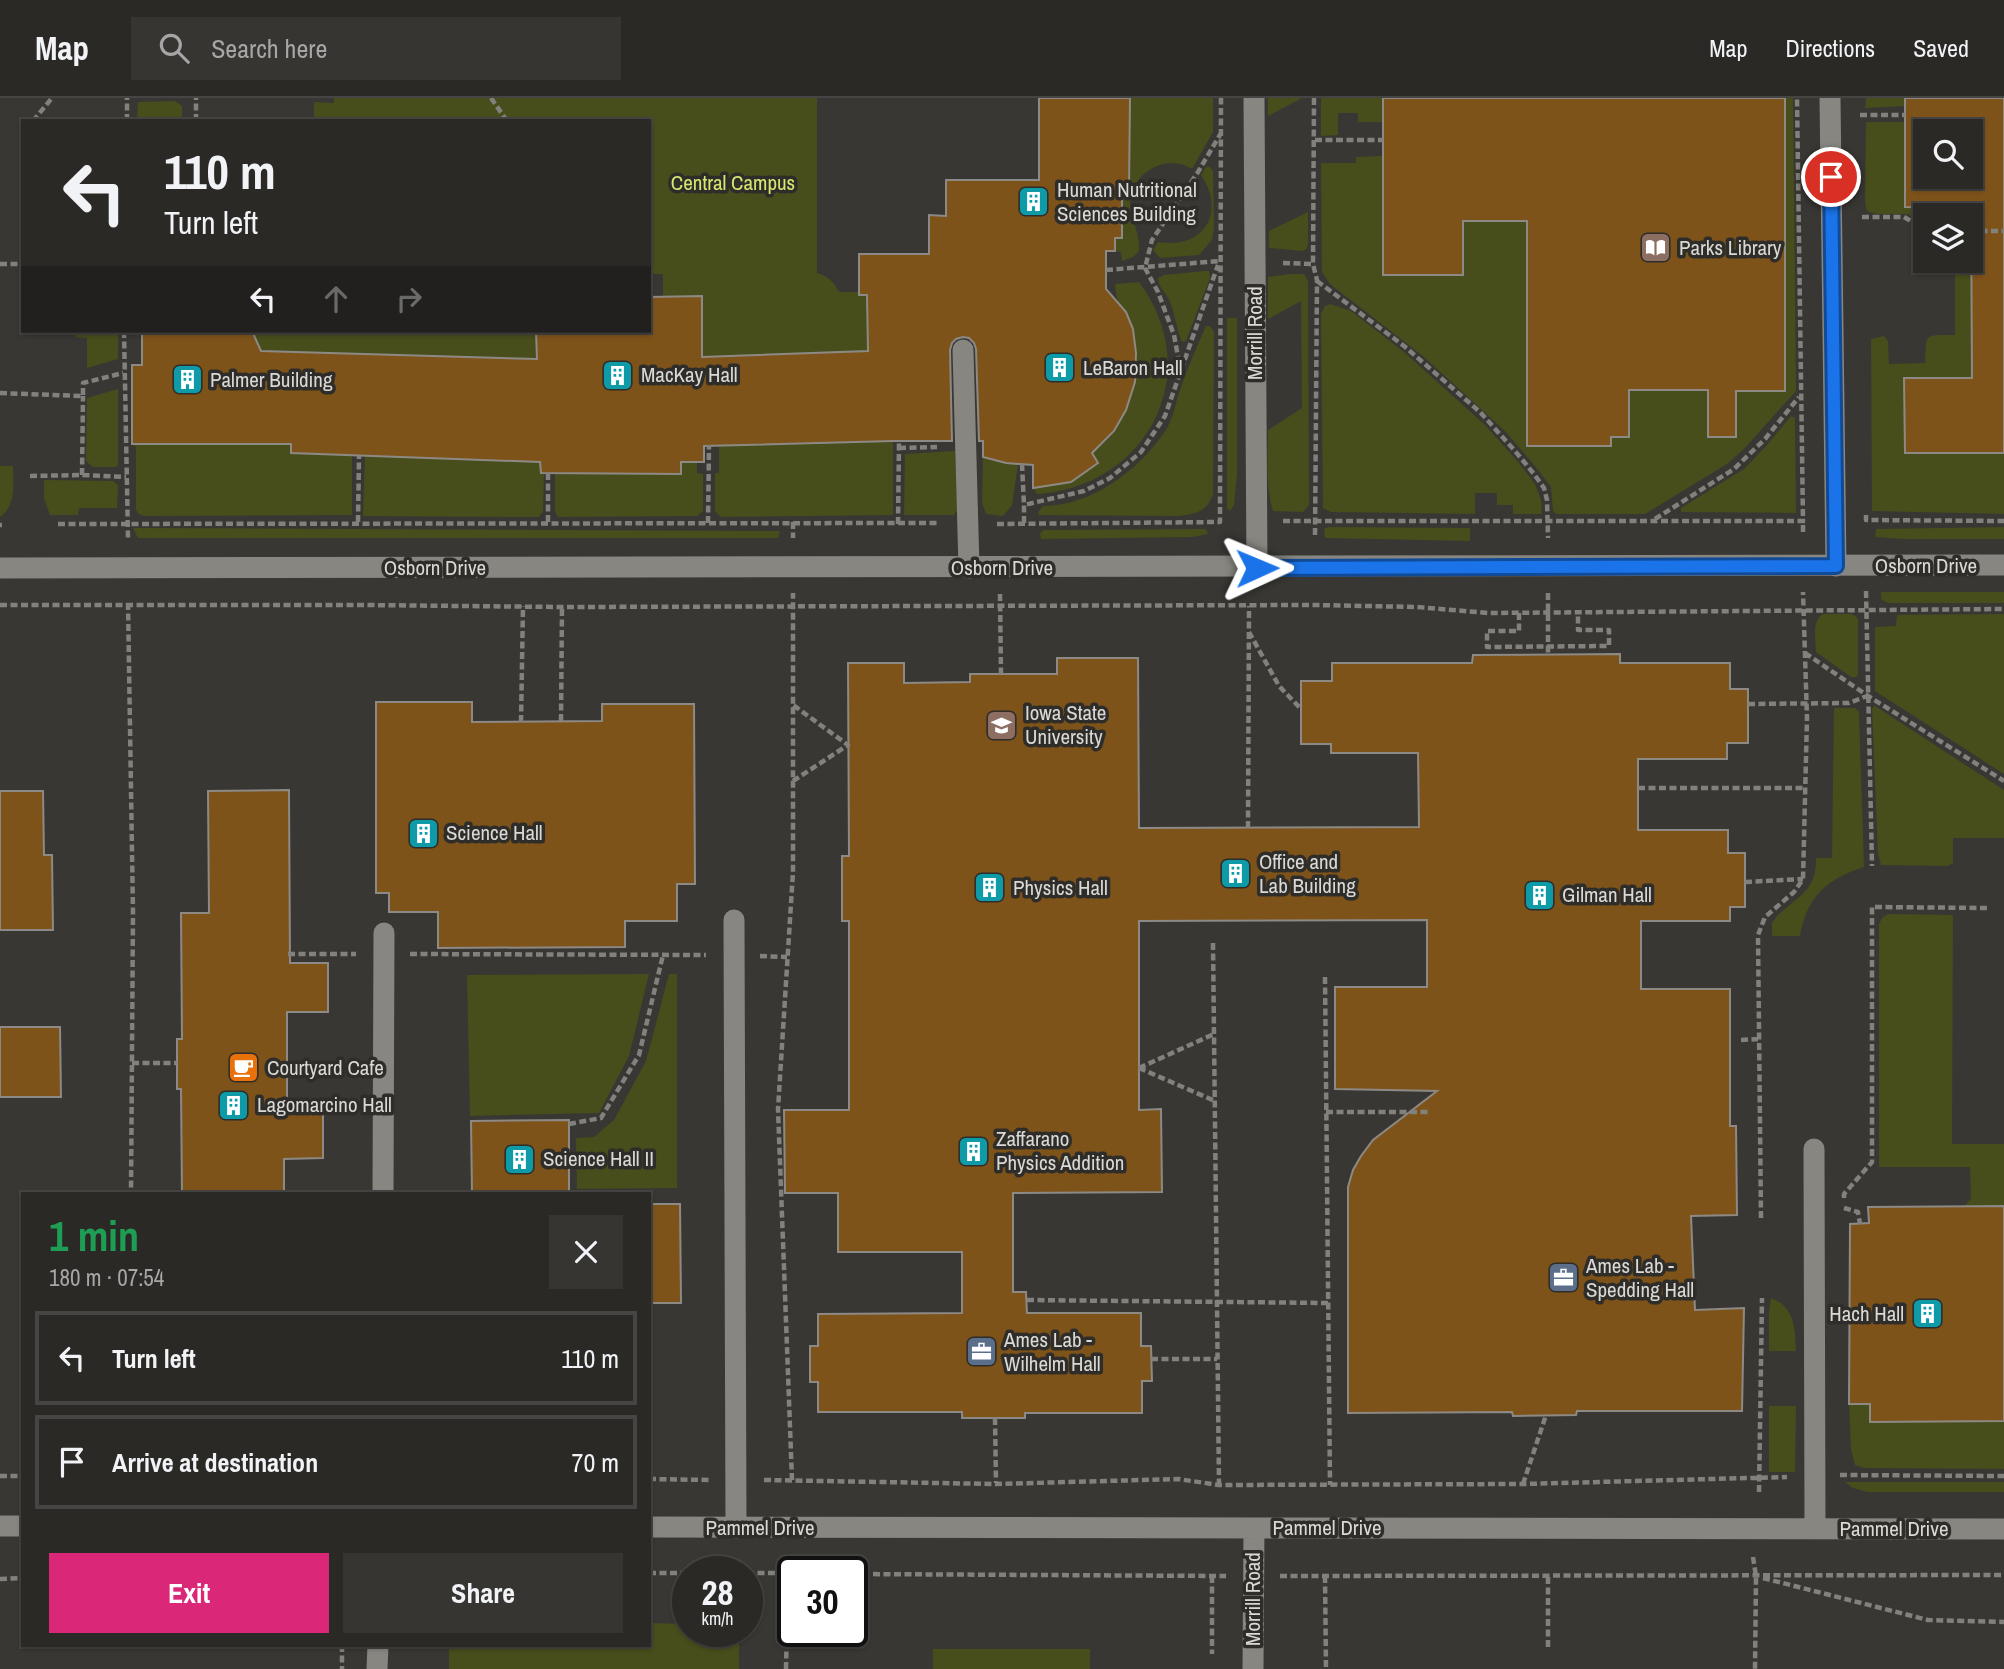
<!DOCTYPE html>
<html lang="en">
<head>
<meta charset="utf-8">
<style>
  :root { --surface:#2b2926; --page:#373532; --text:#f1f3f6; --muted:#a6a6a7; --line:#474543; --accent:#db2777 }
  body { margin:0; font-family:"Archivo Narrow",sans-serif; background:var(--page); color:var(--text); height:100vh; display:flex; flex-direction:column; font-size:26px; white-space:nowrap }
  * { box-sizing:border-box; margin:0 }
  p { font-size:23px; color:var(--muted) }
  .icon { flex:none; width:38px; height:38px; fill:none; stroke:currentColor; stroke-width:2; stroke-linecap:round; stroke-linejoin:round }
  .map { position:relative; flex:1; overflow:hidden }
  .details { position:absolute; left:21px; top:1094px; width:630px; height:455px; display:flex; flex-direction:column; background:var(--surface); border-radius:0px; box-shadow:0 2px 5px #0004,0 0 0 2px var(--line) }
  .details>* { flex:none }
  .hud { position:absolute; left:21px; top:21px; width:630px; height:214px; border-radius:0px; box-shadow:0 2px 5px #0004,0 0 0 2px var(--line); background:#2b2926; color:var(--text); overflow:hidden }
  .controls { position:absolute; left:1913px; top:21px; display:grid; gap:14px }
  .controls a { display:grid; place-items:center; width:70px; height:70px; border-radius:0px; background:var(--surface); box-shadow:0 2px 5px #0004,0 0 0 2px var(--line); font-size:35px }
  .speed { position:absolute; left:672px; top:1458px; display:flex; gap:14px; font-size:35px; font-weight:700; text-align:center }
  .speed>* { display:grid; place-content:center; width:91px; height:91px; border-radius:50%; background:var(--surface); box-shadow:0 2px 5px #0004,0 0 0 2px var(--line); line-height:1 }
  .speed small { font-size:18px; font-weight:400 }
  .speed .limit { border:4px solid #111; border-radius:10px; background:#fff; color:#111 }
  .pin { position:absolute; display:grid; place-items:center; width:60px; height:60px; color:#fff; margin:-30px; border:4px solid #fff; border-radius:50%; box-shadow:0 2px 7px #0007 }
  .me { position:absolute; width:77px; margin:-38px; rotate:89deg; stroke-linejoin:round; filter:drop-shadow(0 0 5px #0008) }
  .turn { display:flex; align-items:center; gap:24px; height:147px; padding:0 28px; font-size:32px }
  .turn .icon { width:91px; height:91px; stroke-width:2.5 }
  .turn b { display:block; font-size:49px; line-height:60px }
  .lanes { display:flex; align-items:center; height:66px; padding:0 28px; background:#0003; justify-content:center; gap:35px; direction:ltr }
  .lanes .off { opacity:.35 }
  .round { display:grid; place-items:center; flex:none; width:74px; height:74px; border-radius:0px; background:var(--page) }
  .headline { display:flex; align-items:center; justify-content:space-between; height:119px; padding:0 28px }
  h1 { font-size:42px; font-weight:700; line-height:52px; color:#1e9e55 }
  .action { display:flex; gap:14px; margin-top:auto; padding:14px 28px }
  .action a { flex:1; height:80px; border-radius:0px; background:var(--accent); color:#fff; font-size:28px; font-weight:700; line-height:80px; text-align:center }
  .action a+a { background:var(--page); color:var(--text) }
  ul { padding:0; list-style:none }
  li { display:flex; align-items:center; gap:21px; height:94px; margin:0 14px 10px; padding:0 14px; border:4px solid var(--line); border-radius:0px }
  li div { flex:1 }
  li b { display:block; font-size:26px }
  li em { font-style:normal }
  header { display:flex; align-items:center; gap:42px; box-sizing:border-box; height:98px; padding:0 35px; background:var(--surface); border-bottom:2px solid var(--line) }
  header strong { font-size:33px }
  nav { display:flex; gap:38px; margin-inline-start:auto; font-size:24px }
  .search { width:490px; height:63px; background:var(--page); display:flex; align-items:center; gap:18px; box-sizing:border-box; padding:0 24px; border-radius:0px; color:var(--muted); font-size:26px }
  .map>svg:first-child { display:block }
</style>
</head>
<body>
<header>
<strong>Map</strong>
<div class="search"><svg class="icon" aria-label="search" viewBox="0 0 24 24"><circle cx="10" cy="10" r="6"/><path d="M15 15l6 6"/></svg>Search here</div>
<nav><a>Map</a><a>Directions</a><a>Saved</a></nav>
</header>
<div class="map">
<svg width="2004" height="1571" viewBox="0 0 2004 1571">
  <rect width="100%" height="100%" fill="#393733"/>
  <path fill="#484d1c" d="M334,0H817V175C828,178 834,184 839,194H859V197H867L868,253L702,259V198L663,199V176H649V23H314V4L334,5Z
    M1130,0H1213V34L1192,71C1180,64 1167,63 1155,69C1137,77 1127,96 1131,115C1135,129 1140,139 1139,153L1133,159L1122,163L1121,154L1115,153L1122,91H1129Z
    M1268,0H1302L1268,18Z
    M1321,0H1383V24H1358V15H1338V37L1321,38Z
    M1785,0H1793L1796,293L1744,351L1727,366L1645,416H1556L1553,413L1551,389L1534,367L1506,334L1424,259L1330,186L1322,174L1321,65H1356V59L1383,58V177H1463V123H1527V348H1610L1611,339L1629,292H1708V339H1735L1736,293H1785Z
    M1866,0H1905V8L1865,10Z
    M175,3L182,8V23H137L138,4Z
    M1866,24H1905V109L1952,110V117H1925L1924,126L1908,116H1877L1867,113L1865,105Z
    M1206,69H1210L1213,73L1214,130L1212,142L1199,157L1160,160L1153,152L1158,144C1203,152 1227,115 1201,77Z
    M1308,114V147L1306,151L1303,153L1269,150V133Z
    M1970,140L1972,280H1904L1905,354L2004,355V416L1872,413L1871,241L1884,238L1888,243L1889,266L1925,265C1927,235 1922,237 1955,237V163H1970Z
    M1204,173H1209L1210,180L1186,243L1182,244C1176,231 1175,212 1168,200C1164,192 1158,189 1158,180L1164,177Z
    M1290,176H1304L1308,183L1309,407L1303,414L1273,413C1265,388 1268,358 1268,332L1302,310L1301,203L1268,221V179Z
    M1139,184C1207,275 1147,389 1037,396L1033,390L1071,384L1098,365L1092,355C1099,348 1109,341 1115,332C1128,312 1141,277 1135,254C1129,229 1117,213 1115,186Z
    M1330,206L1351,213L1404,254L1485,327L1519,365L1535,386L1541,402L1542,416H1513V407H1497V395H1475V416L1331,414L1323,410L1321,216L1325,208Z
    M1227,220H1237V376L1234,407L1230,413L1227,410Z
    M1206,228H1210L1214,234L1213,396C1207,414 1197,415 1180,418L1038,417L1039,413L1043,408C1092,408 1141,371 1167,330C1174,318 1176,302 1181,289C1188,269 1197,248 1206,228Z
    M76,233H118V261L87,270V240L76,239Z
    M252,233H536L537,261L292,254L269,270Z
    M118,291V368L114,369H93L86,363L87,300Z
    M291,311V355L352,358V417L144,418L139,416L136,412V349L132,346H242Z
    M1791,318L1795,320L1796,415L1681,414V410L1689,405L1744,371L1767,347Z
    M893,343V417L721,419L715,413V375H719V348Z
    M955,353L957,412L954,417H904L905,356Z
    M365,358L540,364L541,375H544L543,413L539,419H522L363,418Z
    M983,359L1006,365L1018,366L1012,407L1003,418L986,416L982,405Z
    M697,364V375L703,376V413L697,418L558,419L555,414V375L681,376V365Z
    M0,368H13C13,386 17,407 0,419Z
    M44,382L113,383L118,387L117,410H79L78,417H50L44,401Z
    M1328,429L1470,430V443L1325,440L1324,431Z
    M2004,429V441H1903L1875,439L1876,431Z
    M133,430L780,433L778,440H138Z
    M1206,431L1208,436L1192,439L1041,441L1040,435L1044,432Z
    M1881,494H2004V505H1888L1881,501Z
    M1823,516H1851L1856,518L1858,522V576L1856,579H1851L1816,554C1816,542 1811,523 1823,516Z
    M2004,516V676L1875,593V529L1896,528L1897,517Z
    M1875,608L2004,692V740H1953V765L1947,768L1881,767L1878,755L1872,610Z
    M1834,610H1855L1859,614L1864,769C1827,781 1807,798 1800,838H1772V825L1777,818C1798,798 1817,792 1816,760H1832Z
    M1888,816L1953,817L1952,1046H2004V1108H1965L1971,1100L1970,1069H1879V826L1882,820Z
    M649,876L629,958L599,1015L470,1018L467,877Z
    M669,876H677V1090L577,1091L576,1040L594,1039L614,1022L646,963Z
    M1771,1200C1795,1209 1795,1231 1796,1253H1769V1214Z
    M1849,1306H1870L1871,1324L2004,1323V1371L1864,1370L1855,1367L1851,1352Z
    M1769,1308H1796L1795,1374H1769Z
    M1845,1384H2004V1394H1868L1853,1390Z
    M649,1525L688,1526V1533H739V1571H449V1547H649Z
    M933,1551H1090V1571H933Z"/>
  <path fill="#7e531a" stroke="#8d8985" stroke-width="2" fill-rule="evenodd" d="M1039,0H1130L1129,91H1122V140H1115V153H1106V191L1126,214L1133,231L1136,255L1135,284L1126,312L1114,333L1092,355L1098,365L1071,384L1033,390V367L1006,365L983,359V343H979L976,251L974,245L969,240L963,239L956,241L952,245L950,252L952,343H893L704,348V364H681V376L541,375L540,364L291,355V346H132V267H142V233H252L261,253L537,261L536,233H649V199L702,198V259L868,253L867,197H859V156H929V117L946,118V82H1039Z
    M1383,0H1785V293H1736V339H1708V292H1629V339H1611V348H1527V123H1463V177H1383Z
    M1905,0H2004V355H1905L1904,280H1972L1971,110L1905,109ZM1925,33H1970V79H1925Z
    M1620,556V565H1730V591H1748V645H1727V661H1638V732H1728V755H1745V809H1730V823H1641V891H1730V1028H1736L1737,1117L1691,1118L1695,1212L1744,1210L1742,1313H1577L1576,1317L1513,1318L1512,1314L1348,1315V1089L1353,1072L1361,1058L1373,1042L1437,993L1335,991V889H1427V822L1139,823V1012L1161,1011L1162,1094L1013,1095V1194H1026L1027,1215H1141V1248H1151L1152,1283H1142V1315H1025V1320H962V1314H818V1284H810V1248H818V1216L962,1215V1154H838V1095H785L784,1012H849V823H842V758H849L848,565H904V585L970,584V576H1057V560H1138L1139,730L1419,729L1418,655H1331V646H1301V583H1332V565H1472L1473,557Z
    M376,604H472V624L602,623V606H694L695,786H677V823H625V849L438,850V814H389V795H376Z
    M289,692L290,865H328V914H287V1014H323V1060L284,1061V1096H182L181,991H177V941H182L181,815H209L208,693Z
    M0,693H43L44,757H52L53,832H0Z
    M0,929H60L61,999H0Z
    M569,1022V1096H472L471,1023Z
    M649,1106H680L681,1205H649Z
    M2004,1108V1323L1870,1324V1306H1849L1850,1126L1869,1125L1868,1109Z"/>
  <g fill="none" stroke-linecap="round" stroke-linejoin="round">
    <path stroke="#83817e" stroke-width="4.5" stroke-dasharray="7 3.5" stroke-linecap="butt" d="M491,0L507,23
      M1314,0L1313,166L1317,182L1315,438
      M1860,17H1905
      M33,23L52,0
      M127,23V0
      M196,23V0
      M1315,42H1383
      M1862,119H1904L1925,131
      M1970,133H2004
      M1283,165L1313,166
      M0,166H23
      M1106,172L1220,163
      M1317,183L1404,248L1480,314L1515,353L1534,376L1544,390L1547,402L1548,440
      M124,233L128,440
      M1181,275L1174,237L1158,194L1145,170L1152,142L1198,74L1221,35
      M0,295L83,298V285L123,275
      M899,350L937,349
      M1022,366L1024,407
      M548,375V425
      M82,377L83,298
      M30,378L82,377L126,379
      M1866,417V422L2004,423
      M1655,421L1734,371L1765,341L1799,299
      M1283,423H1803L1797,0
      M358,424L359,358
      M793,424V440
      M708,425L709,347
      M1024,425V407L1084,393L1110,380L1141,354L1165,318L1218,167
      M58,426L940,425
      M898,426L899,343
      M997,426L1220,424L1221,0
      M0,427H2
      M1803,434V423H1805
      M1866,493L1872,768
      M1548,495V557
      M1000,496L1001,576
      M128,505L133,815L131,1096
      M0,507H363L562,509L1316,507L1417,509L1488,515L2004,511
      M1519,515V533H1487V549L1609,548V532H1578V515
      M1249,534L1279,588L1301,611
      M1805,555L1868,598L2004,683
      M1748,606L1849,605L1867,598
      M561,623L562,509
      M521,624L523,508
      M793,683L848,647L793,607
      M1638,690H1806
      M1248,730L1249,508
      M1745,784L1803,781
      M1213,845L1219,1387
      M288,856H356
      M410,856L706,857
      M760,858L787,859
      M1325,879L1330,1387
      M1741,942L1758,941
      M132,965H177
      M1139,970L1215,1003
      M1139,970L1214,936
      M1326,1014H1429
      M569,1026L601,1020L639,957L663,857
      M1844,1100V1096L1872,1064V809L1989,810
      M1844,1110L1858,1114L1860,1126
      M1761,1120L1758,837L1765,819L1794,794L1803,781L1807,620L1803,494
      M1027,1202L1328,1205
      M1151,1261H1217
      M995,1320L996,1385
      M1840,1377L2004,1378
      M0,1378H23
      M649,1381L710,1382
      M764,1382L996,1386L1178,1381L1219,1387L1523,1386L1787,1379
      M792,1382L778,1011L793,774V495
      M1523,1386L1546,1317
      M1759,1394L1762,1200
      M1753,1459L1756,1478L1755,1571
      M649,1475H688
      M747,1475H793
      M852,1476L1226,1478
      M1212,1478V1556
      M1280,1478L2004,1477
      M1325,1478L1326,1571
      M1548,1479V1551
      M1763,1480L1928,1522L2004,1524
      M0,1481L23,1480
      M342,1547V1571
      M786,1571L788,1475"/>
    <path stroke="#888681" stroke-width="21" d="M1254,0L1257,470
      M1830,0L1836,468
      M963,252L969,470
      M0,470L2004,467
      M734,822L736,1430
      M1814,1051L1815,1431
      M383,1096L384,835
      M0,1428H23
      M649,1429L2004,1431
      M377,1571L378,1547
      M1253,1571L1254,1430"/>
  </g>
  <g fill="none" stroke-linecap="round" stroke-linejoin="round">
    <defs>
      <path id="route" d="M1257,470L1836,468L1831,79"/>
    </defs>
    <use href="#route" stroke="#114b97" stroke-width="18"/>
    <use href="#route" stroke="#1a73e8" stroke-width="12"/>
  </g>
  <defs>
    <symbol id="building-square" viewBox="-11 -11 22 22"><rect x="-9" y="-9" width="18" height="18" rx="4" fill="#0f9aa8" stroke="#2f2d29"/><path d="M-4-6H4V6H1V3H-1V6H-4ZM-2.5-4.3h1.7v1.8h-1.7ZM.8-4.3h1.7v1.8H.8ZM-2.5-1h1.7V.8h-1.7ZM.8-1h1.7V.8H.8Z" fill="#fff"/></symbol>
    <symbol id="library-square" viewBox="-11 -11 22 22"><rect x="-9" y="-9" width="18" height="18" rx="4" fill="#8d6e63" stroke="#2f2d29"/><path d="M-6-4Q-3-5.5-.7-3.5V5Q-3 3-6 4ZM6-4Q3-5.5 .7-3.5V5Q3 3 6 4Z" fill="#fff"/></symbol>
    <symbol id="university-square" viewBox="-11 -11 22 22"><rect x="-9" y="-9" width="18" height="18" rx="4" fill="#8d6e63" stroke="#2f2d29"/><path d="M0-5L7-2L0 1L-7-2ZM-4 1L0 2.5L4 1V4Q0 6-4 4Z" fill="#fff"/></symbol>
    <symbol id="cafe-square" viewBox="-11 -11 22 22"><rect x="-9" y="-9" width="18" height="18" rx="4" fill="#e8710a" stroke="#2f2d29"/><path d="M-5.5-4.5H6V0H3Q3 3.5 0 3.5H-2.5Q-5.5 3.5-5.5 0ZM3-3.2v2h1.7v-2ZM-6 4.5H4V6H-6Z" fill="#fff"/></symbol>
    <symbol id="office-square" viewBox="-11 -11 22 22"><rect x="-9" y="-9" width="18" height="18" rx="4" fill="#5c6f8a" stroke="#2f2d29"/><path d="M-6-3h4V-5.5h4V-3h4V5H-6ZM-1-4.5V-3h2v-1.5ZM-6 0V1H6V0Z" fill="#fff"/></symbol>
  </defs>
  <g fill-rule="evenodd">
    <use href="#building-square" x="1016" y="86" width="35" height="35"/>
    <use href="#library-square" x="1638" y="132" width="35" height="35"/>
    <use href="#building-square" x="1042" y="252" width="35" height="35"/>
    <use href="#building-square" x="600" y="260" width="35" height="35"/>
    <use href="#building-square" x="170" y="264" width="35" height="35"/>
    <use href="#university-square" x="984" y="610" width="35" height="35"/>
    <use href="#building-square" x="406" y="718" width="35" height="35"/>
    <use href="#building-square" x="1218" y="758" width="35" height="35"/>
    <use href="#building-square" x="972" y="772" width="35" height="35"/>
    <use href="#building-square" x="1522" y="780" width="35" height="35"/>
    <use href="#cafe-square" x="226" y="952" width="35" height="35"/>
    <use href="#building-square" x="216" y="990" width="35" height="35"/>
    <use href="#building-square" x="956" y="1036" width="35" height="35"/>
    <use href="#building-square" x="502" y="1044" width="35" height="35"/>
    <use href="#office-square" x="1546" y="1162" width="35" height="35"/>
    <use href="#building-square" x="1910" y="1198" width="35" height="35"/>
    <use href="#office-square" x="964" y="1236" width="35" height="35"/>
  </g>
  <g text-anchor="middle" stroke-width="7" stroke-linejoin="round" paint-order="stroke">
    <g font-size="21" fill="#d8e670" stroke="#2f2d29">
      <text x="733" y="92">Central Campus</text>
    </g>
    <g font-size="21" fill="#dad9d6" stroke="#2f2d29" text-anchor="start">
      <text x="1057" y="99">Human Nutritional<tspan x="1057" dy="24">Sciences Building</tspan></text>
      <text x="1679" y="157">Parks Library</text>
      <text x="1083" y="277">LeBaron Hall</text>
      <text x="641" y="284">MacKay Hall</text>
      <text x="210" y="289">Palmer Building</text>
      <text x="1025" y="622">Iowa State<tspan x="1025" dy="24">University</tspan></text>
      <text x="446" y="742">Science Hall</text>
      <text x="1259" y="771">Office and<tspan x="1259" dy="24">Lab Building</tspan></text>
      <text x="1013" y="797">Physics Hall</text>
      <text x="1562" y="804">Gilman Hall</text>
      <text x="267" y="977">Courtyard Cafe</text>
      <text x="257" y="1014">Lagomarcino Hall</text>
      <text x="996" y="1048">Zaffarano<tspan x="996" dy="24">Physics Addition</tspan></text>
      <text x="543" y="1068">Science Hall II</text>
      <text x="1586" y="1175">Ames Lab -<tspan x="1586" dy="24">Spedding Hall</tspan></text>
      <text x="1904" y="1223" text-anchor="end">Hach Hall</text>
      <text x="1004" y="1249">Ames Lab -<tspan x="1004" dy="24">Wilhelm Hall</tspan></text>
    </g>
    <g font-size="21" fill="#dad9d6" stroke="#2f2d29">
      <text transform="translate(1255 235) rotate(-90)" y="7">Morrill Road</text>
      <text x="1926" y="475">Osborn Drive</text>
      <text x="435" y="477">Osborn Drive</text>
      <text x="1002" y="477">Osborn Drive</text>
      <text x="760" y="1437">Pammel Drive</text>
      <text x="1327" y="1437">Pammel Drive</text>
      <text x="1894" y="1438">Pammel Drive</text>
      <text transform="translate(1253 1501) rotate(-90)" y="7">Morrill Road</text>
    </g>
  </g>
</svg>
<div class="controls">
<a><svg class="icon" aria-label="search" viewBox="0 0 24 24"><circle cx="10" cy="10" r="6"/><path d="M15 15l6 6"/></svg></a>
<a><svg class="icon" aria-label="layers" viewBox="0 0 24 24"><path d="M12 4l9 5-9 5-9-5zM3 14l9 5 9-5"/></svg></a>
</div>
<div class="speed"><div>28<small>km/h</small></div><div class="limit">30</div></div>
<div class="pin" style="left:1831px;top:79px;background:#d93025"><svg class="icon" aria-label="arrive" viewBox="0 0 24 24"><path d="M6 21V4h12l-3 4 3 4H6"/></svg></div>
<svg class="me" style="left:1257px;top:470px" viewBox="-20 -20 40 40"><path d="M0-17L14 15 0 8-14 15z" fill="#1a73e8" stroke="#fff" stroke-width="4"/></svg>
<div class="hud">
<div class="turn"><svg class="icon" aria-label="left" viewBox="0 0 24 24"><path d="M17 20v-9H6M10 6l-5 5 5 5"/></svg><div><b>110 m</b>Turn left</div></div>
<div class="lanes"><svg class="icon" aria-label="left" viewBox="0 0 24 24"><path d="M17 20v-9H6M10 6l-5 5 5 5"/></svg><svg class="icon off" aria-label="ahead" viewBox="0 0 24 24"><path d="M12 20V5M6 11l6-6 6 6"/></svg><svg class="icon off" aria-label="right" viewBox="0 0 24 24"><path d="M7 20v-9h11M14 6l5 5-5 5"/></svg></div>
</div>
<section class="details">
<div class="headline"><div><h1>1 min</h1><p>180 m · 07:54</p></div><a class="round"><svg class="icon" aria-label="close" viewBox="0 0 24 24"><path d="M6 6l12 12M18 6L6 18"/></svg></a></div>
<ul>
<li><svg class="icon" aria-label="left" viewBox="0 0 24 24"><path d="M17 20v-9H6M10 6l-5 5 5 5"/></svg><div><b>Turn left</b></div><em>110 m</em></li>
<li><svg class="icon" aria-label="arrive" viewBox="0 0 24 24"><path d="M6 21V4h12l-3 4 3 4H6"/></svg><div><b>Arrive at destination</b></div><em>70 m</em></li>
</ul>
<div class="action"><a>Exit</a><a>Share</a></div>
</section>
</div>
</body>
</html>
